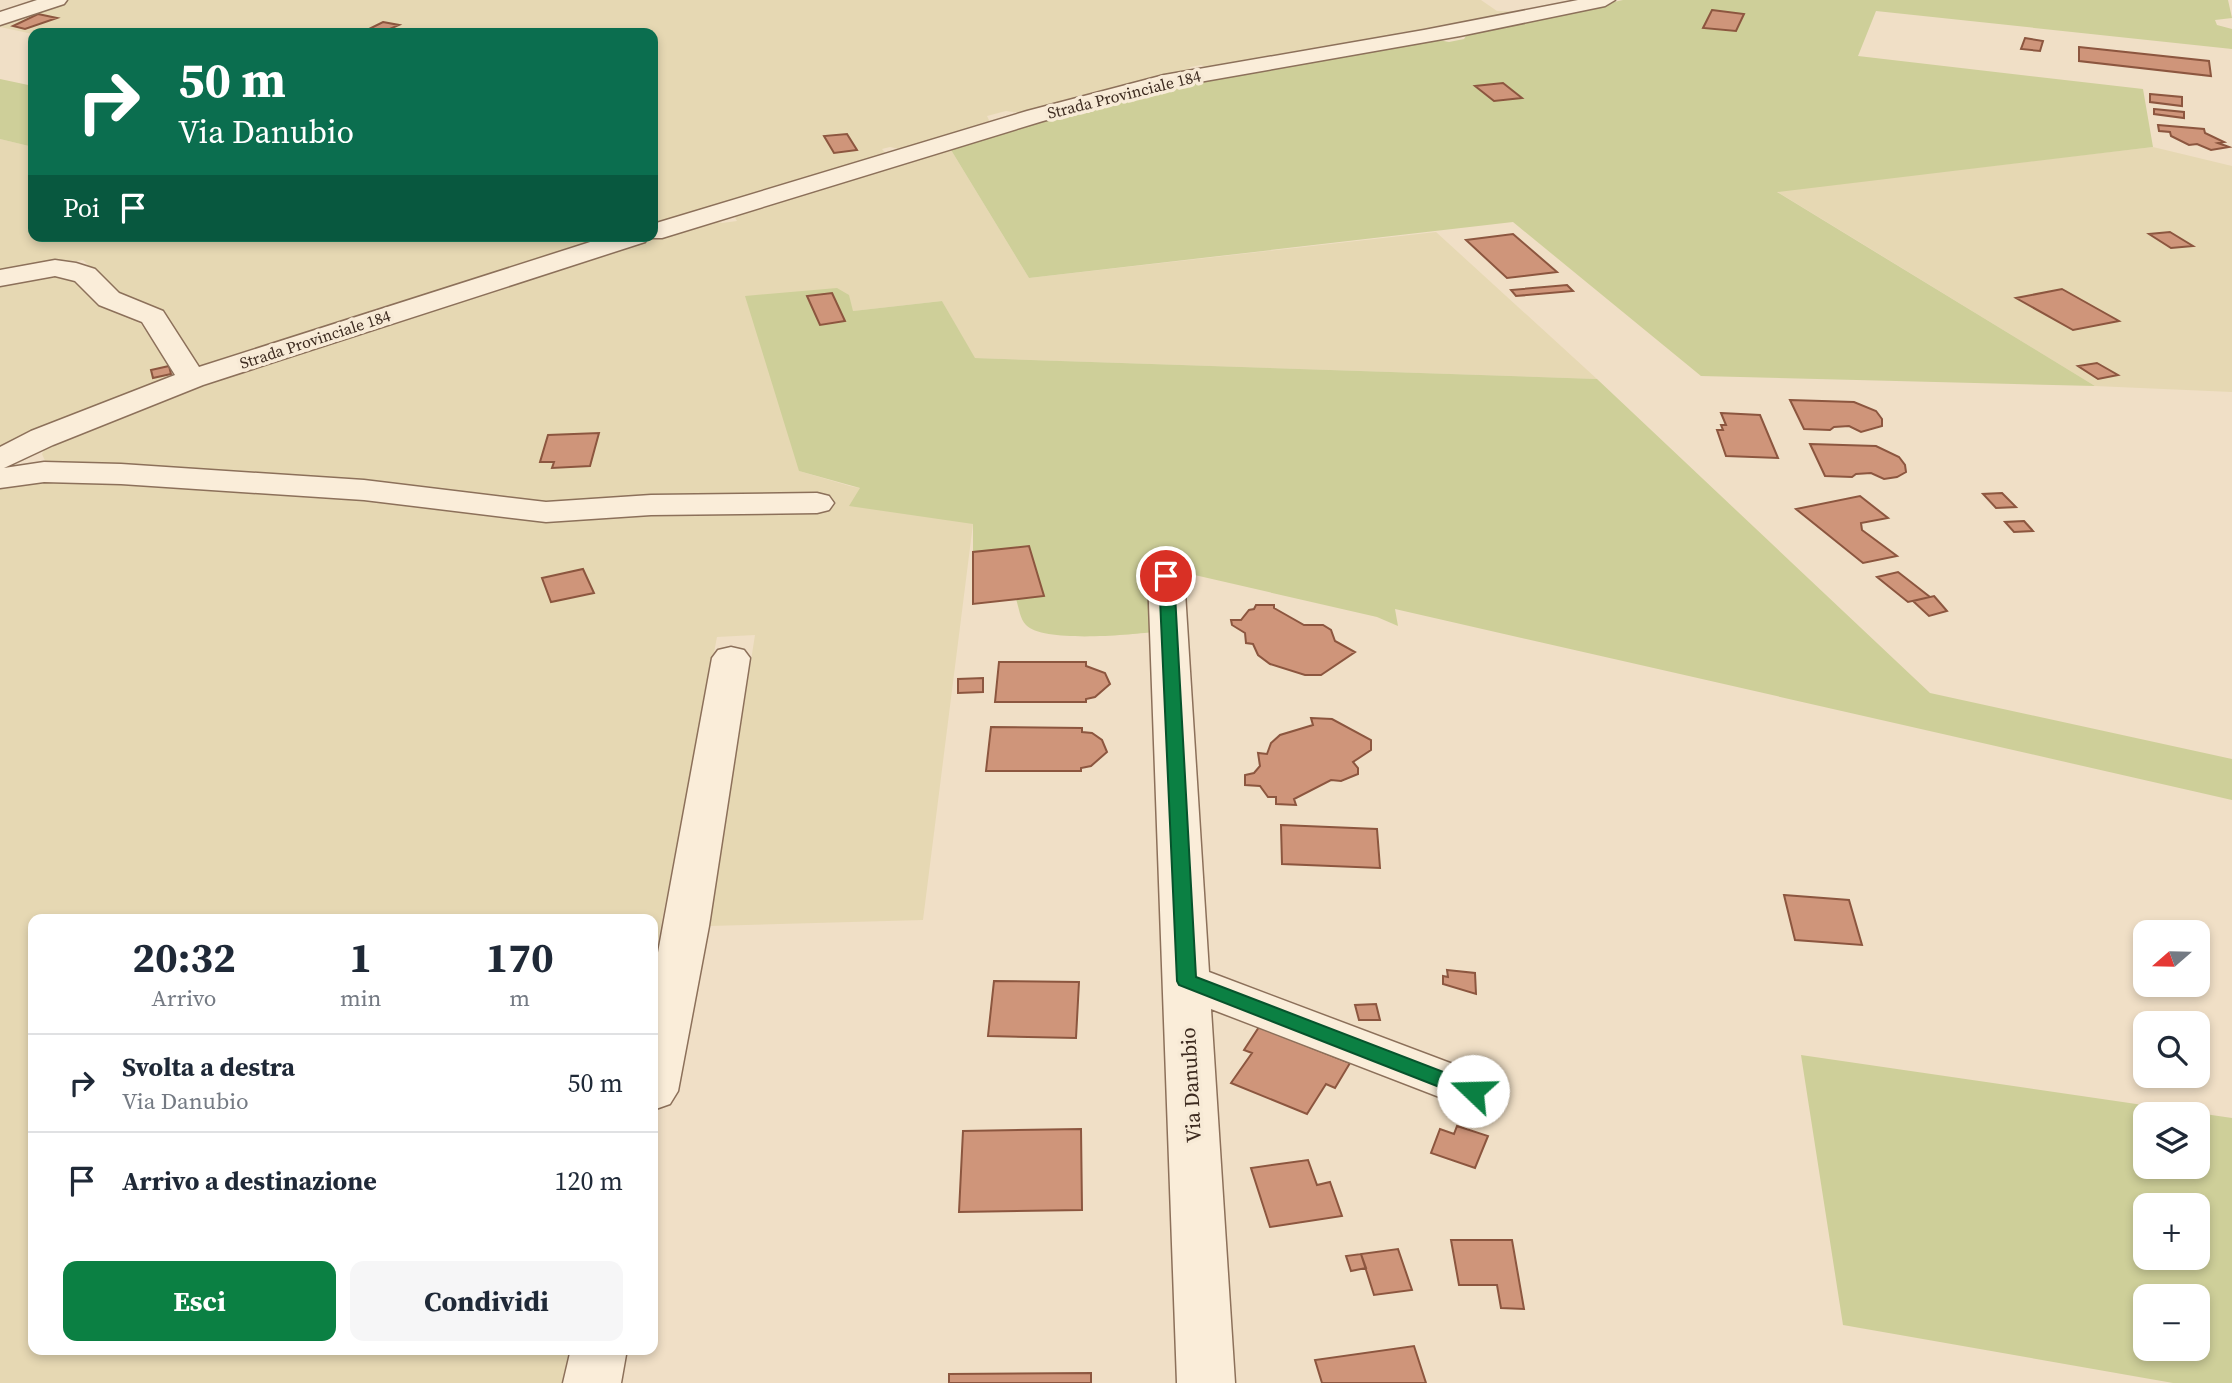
<!DOCTYPE html>
<html lang="it">
<head>
<meta charset="utf-8">
<style>
  :root { --surface:#fff; --page:#f6f6f7; --text:#1f2937; --muted:#747a83; --line:#e0e1e3; --accent:#0b8043 }
  body { margin:0; font-family:"Source Serif 4",serif; background:var(--page); color:var(--text); height:100vh; display:flex; flex-direction:column; font-size:26px; white-space:nowrap }
  * { box-sizing:border-box; margin:0 }
  p { font-size:23px; color:var(--muted) }
  .icon { flex:none; width:38px; height:38px; fill:none; stroke:currentColor; stroke-width:2; stroke-linecap:round; stroke-linejoin:round }
  .map { position:relative; flex:1; overflow:hidden }
  .panel { position:absolute; left:28px; top:914px; width:630px; height:441px; display:flex; flex-direction:column; background:var(--surface); border-radius:14px; box-shadow:0 4px 10px #0003 }
  .panel>* { flex:none }
  .top-card { position:absolute; left:28px; top:28px; width:630px; height:214px; border-radius:14px; box-shadow:0 4px 10px #0003; background:#0b6e4f; color:#fff; overflow:hidden }
  .needle { width:46px; rotate:250deg }
  .tools { position:absolute; left:2133px; top:920px; display:grid; gap:14px }
  .tools a { display:grid; place-items:center; width:77px; height:77px; border-radius:14px; background:var(--surface); box-shadow:0 4px 10px #0003; font-size:35px }
  .pin { position:absolute; display:grid; place-items:center; width:60px; height:60px; color:#fff; margin:-30px; border:4px solid #fff; border-radius:50%; box-shadow:0 2px 7px #0007 }
  .me { position:absolute; width:77px; margin:-38px; rotate:291deg; stroke-linejoin:round; filter:drop-shadow(0 0 5px #0008) }
  .turn { display:flex; align-items:center; gap:24px; height:147px; padding:0 35px; font-size:32px }
  .turn .icon { width:91px; height:91px; stroke-width:2.5 }
  .turn b { display:block; font-size:49px; line-height:60px }
  .then { display:flex; align-items:center; height:66px; padding:0 35px; background:#0003; gap:14px; font-size:26px }
  .eta { display:flex; justify-content:space-evenly; align-items:center; height:119px; text-align:center }
  .eta b { font-size:42px; font-weight:700; line-height:49px }
  .primary-button { display:flex; gap:14px; margin-top:auto; padding:14px 35px }
  .primary-button a { flex:1; height:80px; border-radius:14px; background:var(--accent); color:#fff; font-size:28px; font-weight:700; line-height:80px; text-align:center }
  .primary-button a+a { background:var(--page); color:var(--text) }
  ul { padding:0; list-style:none }
  li { display:flex; align-items:center; gap:21px; height:98px; padding:0 35px; border-top:2px solid var(--line) }
  li div { flex:1 }
  li b { display:block; font-size:26px }
  li em { font-style:normal }
  .map>svg:first-child { display:block }
</style>
</head>
<body>
<div class="map">
<svg width="2232" height="1383" viewBox="0 0 2232 1383">
  <rect width="100%" height="100%" fill="#f0dfc6"/>
  <path fill="#e6d8b3" d="M65,0H1481L1497,11L1531,12L1413,35L1402,32L1395,34L1398,37L1211,69L1201,65L1190,67L1189,73L1020,113L1006,111L987,116L990,122L904,150L890,147L882,149L887,155L653,227V33L33,34L0,27V21Z
    M0,139L33,147V236H622L407,305H389L374,309L372,316L202,371L114,297L111,288L83,260L0,275Z
    M948,145L1029,278L1436,232L1597,379L974,358L942,301L853,311L799,471L850,486L971,513L973,524L923,920L709,926L755,635L717,637L653,967V919H33V1349H578L572,1383H0V488L47,465L42,454L47,444L119,412L564,264L714,220L722,223L737,221L733,214Z
    M2153,147L2232,166V392L2095,386L1776,191Z
    M43,273L74,275L92,295L141,324L169,366L173,381L0,449V281Z"/>
  <path fill="#cecf99" fill-rule="evenodd" d="M1623,0H2228L2232,18L2215,20L2217,25L2232,29V49L1876,11L1858,56L2143,89L2153,147L1777,192L2095,386L1701,376L1513,222L1029,278L948,145L1140,91L1433,39L1449,42L1464,39L1468,33Z
    M0,79L33,86V147L0,139Z
    M837,288L849,295L853,311L942,301L975,358L1597,379L1930,693L2232,759V800L1395,609L1398,626L1377,617L1151,565L1153,632C1128,635 1043,643 1026,625C1020,619 1019,608 1016,599L1044,596L1029,546L973,552V524L849,506L860,488L799,471L745,296Z
    M1801,1055L2232,1118V1383H2173L1843,1325ZM2146,1115H2198V1167H2146ZM2146,1206H2198V1258H2146ZM2146,1297H2198V1349H2146Z"/>
  <path fill="#cf957a" stroke="#8c563f" stroke-width="2" d="M1712,10L1744,14L1736,31L1703,28Z
    M38,14L57,18L25,29L13,26Z
    M383,22L399,25L383,32L367,30Z
    M2025,38L2043,41L2040,51L2021,49Z
    M2079,47L2209,61L2211,76L2079,61Z
    M1503,83L1522,98L1494,101L1475,86Z
    M2150,94L2182,97V106L2150,102Z
    M2154,109L2184,112V118L2154,114Z
    M2158,125L2204,129L2205,133L2224,142L2218,143L2229,147L2211,150L2197,144L2189,145L2171,136L2170,132L2159,131Z
    M847,134L857,150L834,153L824,136Z
    M2170,232L2193,246L2171,248L2149,234Z
    M1513,234L1557,272L1507,278L1466,240Z
    M1567,285L1573,291L1516,296L1511,290Z
    M2062,289L2119,321L2073,330L2016,298Z
    M832,293L845,321L820,325L807,296Z
    M2097,363L2118,375L2098,379L2078,366Z
    M169,366L171,374L153,378L151,370Z
    M1790,400L1854,402L1876,411L1882,419V426L1861,432L1849,426L1834,427L1830,430L1804,429Z
    M1721,413L1760,415L1778,458L1726,456L1717,430H1723L1721,425H1726Z
    M599,433L590,466L552,468L554,462H540L548,435Z
    M1810,444L1876,446L1899,457L1905,465L1906,472L1897,477L1884,479L1871,473L1856,474L1852,477L1825,476Z
    M2002,493L2016,507L1996,508L1983,494Z
    M1860,496L1888,518L1861,523L1862,530L1897,556L1863,563L1796,509Z
    M2024,521L2033,531L2014,532L2005,522Z
    M1029,546L1044,596L973,604V552Z
    M583,569L594,593L551,602L542,578Z
    M1898,572L1930,597L1908,602L1877,577Z
    M1934,596L1947,611L1929,616L1913,601Z
    M1256,605H1274V608L1304,625H1323L1331,630L1335,641L1355,652L1321,675H1305L1270,664L1258,655L1253,644L1246,643L1245,633L1232,625L1231,620H1241L1249,610L1254,609Z
    M999,662H1086V666L1105,673L1110,684L1095,697L1086,699V702H995Z
    M983,678V692L958,693V679Z
    M1311,718L1332,719L1371,740V750L1353,762L1358,768V774L1341,781L1331,780L1294,799L1296,805L1276,804V797H1268L1260,786L1245,785V775L1254,773L1260,766L1258,753L1267,754L1271,743L1280,735L1313,725Z
    M991,727L1082,728V732L1092,733L1102,740L1107,752L1091,766L1081,768V771H986Z
    M1281,825L1377,829L1380,868L1282,864Z
    M1784,895L1849,900L1862,945L1795,940Z
    M1447,970L1475,973L1476,994L1443,984V976L1448,977Z
    M994,981L1079,982L1076,1038L988,1036Z
    M1376,1004L1380,1020H1359L1355,1005Z
    M1259,1027L1350,1063L1335,1088L1326,1084L1307,1114L1231,1083L1252,1053L1244,1050Z
    M1457,1126L1488,1136L1475,1168L1431,1153L1440,1129L1454,1134Z
    M1081,1129L1082,1210L959,1212L963,1131Z
    M1308,1160L1317,1185L1330,1182L1342,1216L1270,1227L1251,1168Z
    M1451,1240H1512L1524,1309L1501,1308L1497,1285H1459Z
    M1398,1249L1412,1290L1374,1295L1361,1254Z
    M1361,1254L1366,1268L1351,1271L1346,1256Z
    M1414,1346L1426,1383H1322L1315,1360Z
    M1091,1373V1383H949V1374Z"/>
  <g fill="none" stroke-linecap="round" stroke-linejoin="round">
    <defs>
      <path id="minor" d="M37,0H67L64,4L0,25V12Z
        M1578,0H1615L1605,6L1460,36L1165,88L1043,121L662,238H647L645,242L203,385L53,445L4,468L44,462L121,464L364,480L546,502L651,495L817,493L829,496L834,503L829,510L817,513L651,515L546,522L364,500L121,484L44,482L0,488V447L31,431L175,375L142,322L99,305L75,281L55,276L0,286V270L55,260L76,263L95,269L119,293L163,311L199,367L609,236H653V224L1027,111L1164,75L1424,30Z
        M1166,565L1178,569L1184,576L1209,972L1490,1078L1498,1091L1490,1104L1473,1110L1211,1009L1235,1383H1177L1148,576L1154,569Z
        M731,647L744,650L750,658L709,926L678,1091L670,1104L653,1110V980L712,658L718,650Z
        M571,1349H627L621,1383H563Z"/>
    </defs>
    <use href="#minor" stroke="#8c705a" stroke-width="3"/>
    <use href="#minor" fill="#faedd9" fill-rule="evenodd"/>
  </g>
  <path fill="#0b8043" stroke="#07532c" stroke-width="2" d="M1166,572L1174,576L1196,977L1480,1086L1483,1091L1480,1097L1473,1099L1465,1097L1179,985L1177,981L1159,576Z"/>
  <g text-anchor="middle" stroke-width="7" stroke-linejoin="round" paint-order="stroke">
    <g font-size="16" fill="#3c2a1f" stroke="#f7ead6">
      <text transform="translate(1124 94) rotate(-14)" y="6">Strada Provinciale 184</text>
      <text transform="translate(315 339) rotate(-18)" y="6">Strada Provinciale 184</text>
    </g>
    <g font-size="21" fill="#3c2a1f" stroke="#f7ead6">
      <text transform="translate(1191 1085) rotate(-93)" y="7">Via Danubio</text>
    </g>
  </g>
</svg>
<div class="tools">
<a><svg class="needle" viewBox="-14 -14 28 28"><path d="M0-13l5 13h-10z" fill="#e53935"/><path d="M0 13l5-13h-10z" fill="#747a83"/></svg></a>
<a><svg class="icon" aria-label="search" viewBox="0 0 24 24"><circle cx="10" cy="10" r="6"/><path d="M15 15l6 6"/></svg></a>
<a><svg class="icon" aria-label="layers" viewBox="0 0 24 24"><path d="M12 4l9 5-9 5-9-5zM3 14l9 5 9-5"/></svg></a>
<a>+</a>
<a>−</a>
</div>
<div class="pin" style="left:1166px;top:576px;background:#d93025"><svg class="icon" aria-label="arrive" viewBox="0 0 24 24"><path d="M6 21V4h12l-3 4 3 4H6"/></svg></div>
<svg class="me" style="left:1473px;top:1091px" viewBox="-20 -20 40 40"><circle r="19" fill="#fff"/><path d="M0-13L10 11 0 6-10 11z" fill="#0b8043"/></svg>
<div class="top-card">
<div class="turn"><svg class="icon" aria-label="right" viewBox="0 0 24 24"><path d="M7 20v-9h11M14 6l5 5-5 5"/></svg><div><b>50 m</b>Via Danubio</div></div>
<div class="then">Poi<svg class="icon" aria-label="arrive" viewBox="0 0 24 24"><path d="M6 21V4h12l-3 4 3 4H6"/></svg></div>
</div>
<section class="panel">
<div class="eta">
<div><b>20:32</b><p>Arrivo</p></div>
<div><b>1</b><p>min</p></div>
<div><b>170</b><p>m</p></div>
</div>
<ul>
<li><svg class="icon" aria-label="right" viewBox="0 0 24 24"><path d="M7 20v-9h11M14 6l5 5-5 5"/></svg><div><b>Svolta a destra</b><p>Via Danubio</p></div><em>50 m</em></li>
<li><svg class="icon" aria-label="arrive" viewBox="0 0 24 24"><path d="M6 21V4h12l-3 4 3 4H6"/></svg><div><b>Arrivo a destinazione</b></div><em>120 m</em></li>
</ul>
<div class="primary-button"><a>Esci</a><a>Condividi</a></div>
</section>
</div>
</body>
</html>
